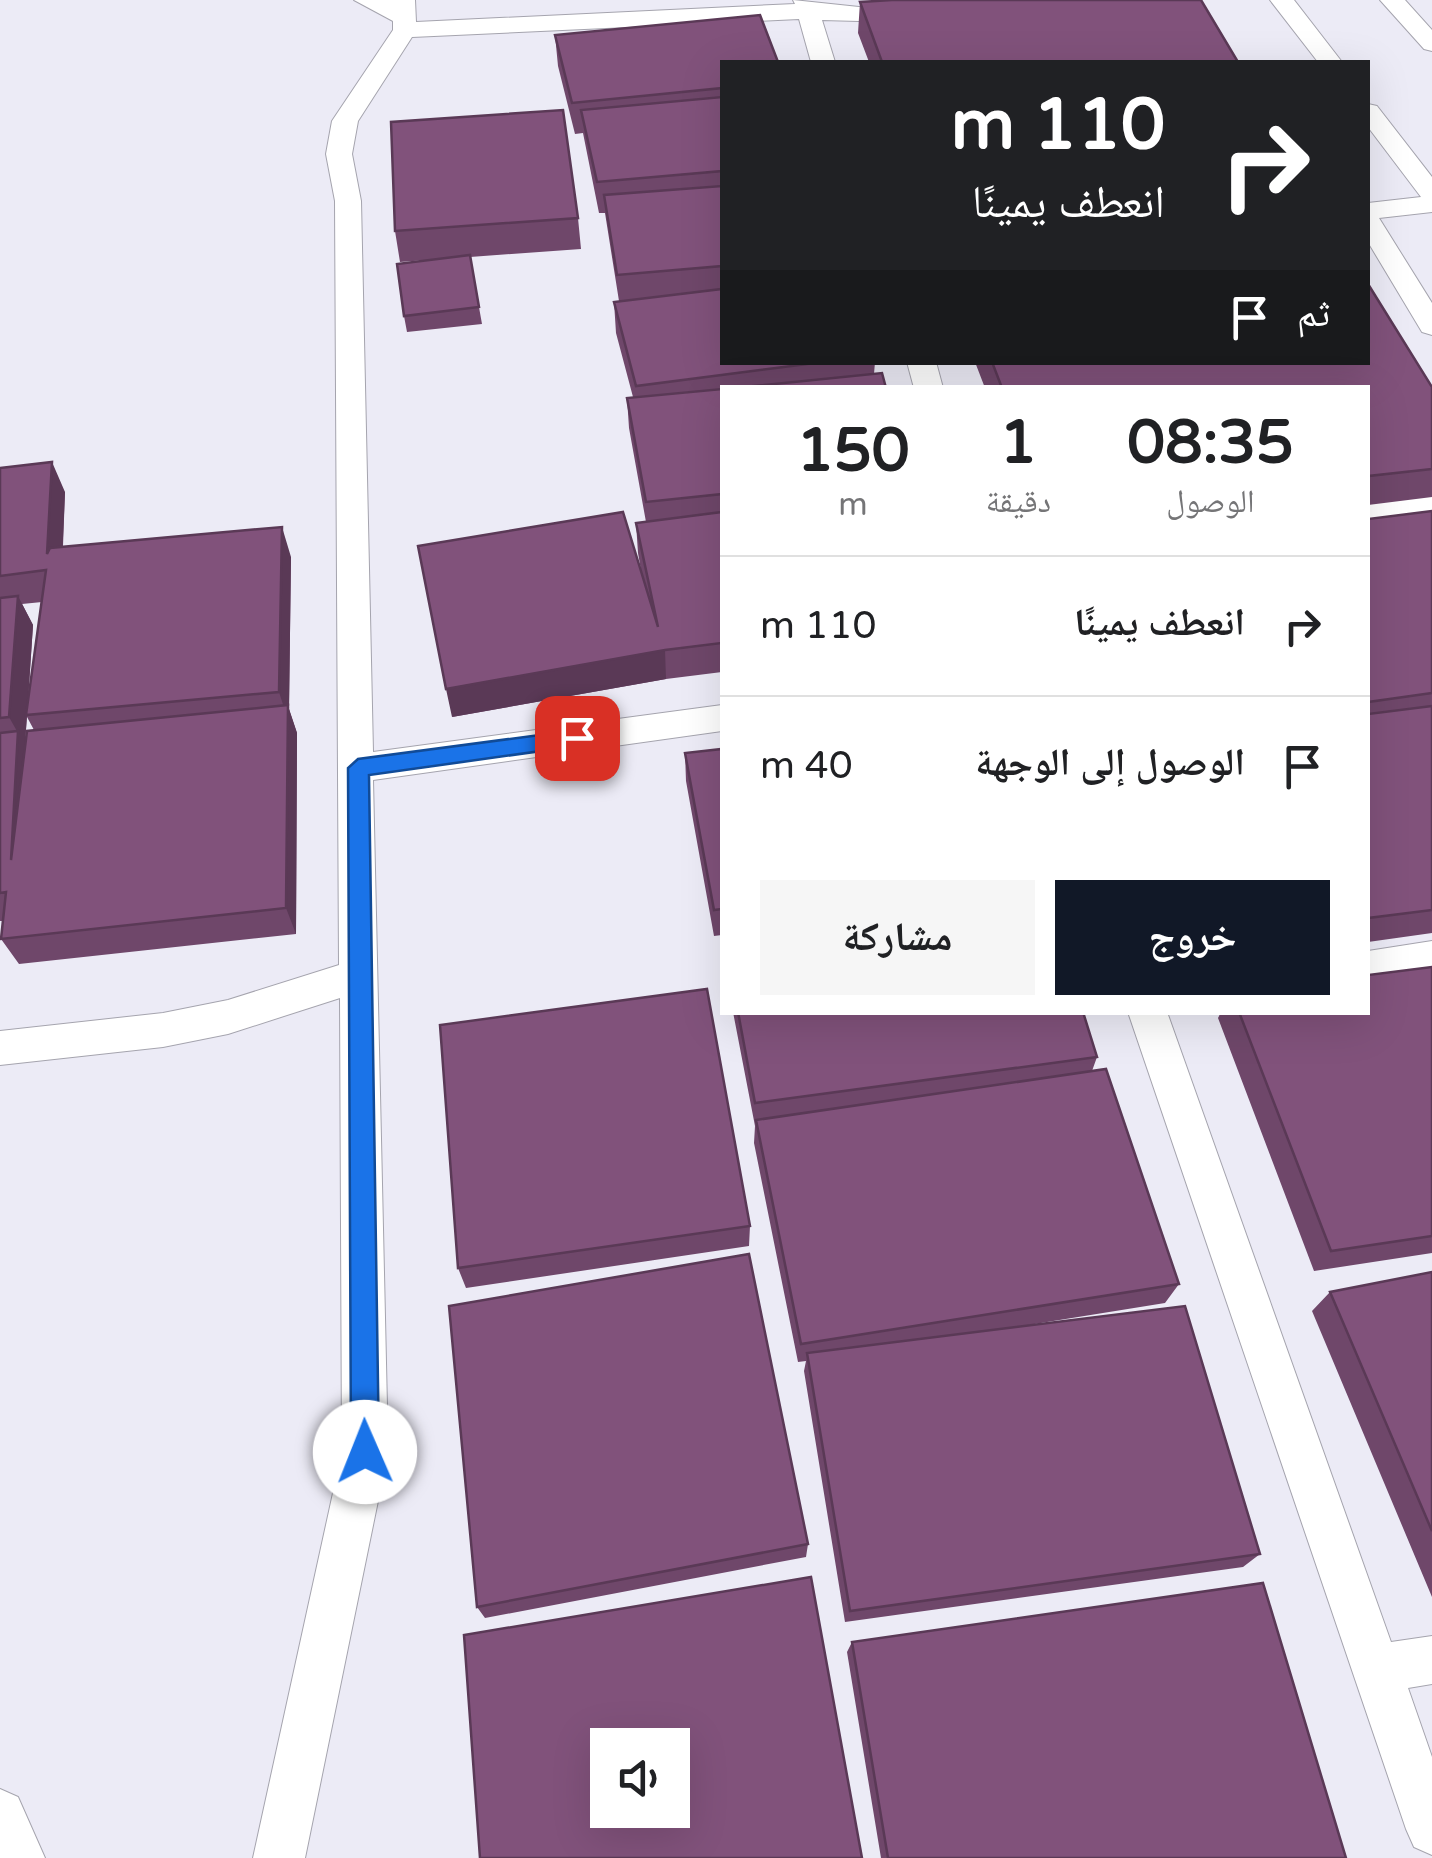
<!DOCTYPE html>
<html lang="ar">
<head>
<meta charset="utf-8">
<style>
  :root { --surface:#fff; --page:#f6f6f6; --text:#202124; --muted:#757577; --line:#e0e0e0; --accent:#111827 }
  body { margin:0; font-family:"Varela Round","Noto Naskh Arabic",sans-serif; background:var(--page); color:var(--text); direction:rtl; height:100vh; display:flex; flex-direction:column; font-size:38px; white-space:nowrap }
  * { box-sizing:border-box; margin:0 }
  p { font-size:32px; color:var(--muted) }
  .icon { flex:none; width:55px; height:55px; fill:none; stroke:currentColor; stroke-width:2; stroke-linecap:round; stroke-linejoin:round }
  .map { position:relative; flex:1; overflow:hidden; direction:ltr }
  .side { position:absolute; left:720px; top:385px; width:650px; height:630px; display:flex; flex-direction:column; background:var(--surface); border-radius:0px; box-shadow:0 10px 40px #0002; direction:rtl }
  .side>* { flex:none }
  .top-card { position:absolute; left:720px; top:60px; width:650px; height:305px; border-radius:0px; box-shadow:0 10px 40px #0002; direction:rtl; background:#202124; color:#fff; overflow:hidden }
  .controls { position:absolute; left:590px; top:1728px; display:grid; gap:20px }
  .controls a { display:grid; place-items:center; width:100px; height:100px; border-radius:0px; background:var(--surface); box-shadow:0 10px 40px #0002; font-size:50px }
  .pin { position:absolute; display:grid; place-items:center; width:85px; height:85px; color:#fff; margin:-42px; border-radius:20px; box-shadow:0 5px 15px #0006 }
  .me { position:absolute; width:110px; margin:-55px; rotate:359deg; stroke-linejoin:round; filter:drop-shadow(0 0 8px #0008) }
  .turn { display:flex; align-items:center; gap:35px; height:210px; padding:0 40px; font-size:45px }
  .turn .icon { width:130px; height:130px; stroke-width:2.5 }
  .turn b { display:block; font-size:70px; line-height:85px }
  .then { display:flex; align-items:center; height:95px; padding:0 40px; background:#0003; gap:20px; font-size:38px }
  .eta { display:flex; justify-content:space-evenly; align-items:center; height:170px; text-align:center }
  .eta b { font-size:60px; font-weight:800; line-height:70px }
  .cta { display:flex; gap:20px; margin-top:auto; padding:20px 40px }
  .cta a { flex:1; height:115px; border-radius:0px; background:var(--accent); color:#fff; font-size:40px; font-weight:800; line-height:115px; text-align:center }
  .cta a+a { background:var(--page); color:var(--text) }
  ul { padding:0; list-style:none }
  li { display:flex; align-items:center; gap:30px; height:140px; padding:0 40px; border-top:2px solid var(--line) }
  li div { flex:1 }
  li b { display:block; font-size:38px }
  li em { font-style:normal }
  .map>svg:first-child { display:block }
</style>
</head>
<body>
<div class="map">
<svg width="1432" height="1858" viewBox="0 0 1432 1858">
  <rect width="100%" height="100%" fill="#ecebf6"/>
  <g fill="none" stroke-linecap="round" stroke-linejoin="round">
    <defs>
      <path id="minor" d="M354,0H415L416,22L795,4L793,0L859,7L933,0H1019L1007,7L859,21L822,20L835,62H811L799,19L412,37L358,121L352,154L361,201L373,752L722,705V731L373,780L388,1452L305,1858H253L342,1452L340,998L228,1034L163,1047L0,1065V1031L163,1013L228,1000L339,965L335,201L326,154L332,121L393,30V21Z
        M1270,0H1294L1342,62H1318Z
        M1380,0H1405L1432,30V51L1424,49Z
        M1368,104L1377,106L1432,177V212L1379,218L1432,303V335L1422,332L1368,242V203L1421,197L1368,127Z
        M907,362H936L943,388H914Z
        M1432,495V517L1368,525V503Z
        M1432,941V973L1368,983V951Z
        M1128,1012H1167L1391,1642L1432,1636V1684L1408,1688L1432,1757V1855L1414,1847L1406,1829Z
        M0,1789L18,1797L45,1858H0Z"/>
    </defs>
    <use href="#minor" stroke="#a5a4ae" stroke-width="2"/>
    <use href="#minor" fill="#fff" fill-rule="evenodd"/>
  </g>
  <path fill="#6f476a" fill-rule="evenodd" d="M860,2L1238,62H869L858,33Z
    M555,35L722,62V362H875L874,374L886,388H722V672L666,679L452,717L642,576L638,553L636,523L646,522L629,428L627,398L633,397L616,333L614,302L619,301L605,213H599L583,133L575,134L558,66Z
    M578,218L581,249L470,257L482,324L407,332L404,316L426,260L400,262L395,231Z
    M975,362H1368L1432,387V497L1368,505V388H985Z
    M0,468L65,492L63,546L291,557L289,709L297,733L296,934L19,964L1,939L3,921H0ZM42,602L28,702L33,625L22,604ZM27,717L34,730L25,743Z
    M1432,511V933L1368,942V519Z
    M722,749V955V935L714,936L686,781L685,753Z
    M1432,967V1253L1314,1271L1218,1018L1221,1012H1368Z
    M733,1012H1083L1097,1057L1092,1071L1179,1284L1165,1303L1009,1328L1260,1554L1243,1567L845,1622L804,1371L806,1361L798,1362L754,1143L755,1126Z
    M750,1226L749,1246L466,1288L458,1268Z
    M1432,1272V1597L1312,1311L1330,1292Z
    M808,1544L806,1557L485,1618L477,1607Z
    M852,1642L1346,1858H881L847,1652Z"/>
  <path fill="#5a3956" d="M52,462L65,492L61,584L47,554Z
    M282,527L291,557L289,709L297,733L296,934L286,908L287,717L279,692Z
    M18,596L33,625L25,743L11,860L18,733L9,717Z
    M665,650L666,679L452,717L446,689Z"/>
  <path fill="#81527b" stroke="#5a3956" stroke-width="2.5" fill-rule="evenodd" d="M892,0H1201L1238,62H882L860,2Z
    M760,15L778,62H722V88L572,103L555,35Z
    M722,97V171L597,182L581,110Z
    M563,110L578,218L395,231L391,122Z
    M722,186V266L617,275L604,195Z
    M470,255L479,307L404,316L397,264Z
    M1368,284L1432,387V469L1368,476V388H1002L992,362H1368Z
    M722,289V362H823L636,386L614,302Z
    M882,373L886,388H734Z
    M722,389V494L646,502L627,398Z
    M52,462L47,554L50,548L282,527L279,692L26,715L46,570L0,576V468Z
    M1432,511V693L1368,702V519Z
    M623,512L658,627L636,523L722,512V643L665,650L446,689L418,546Z
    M18,596L9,717L0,718V598Z
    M288,705L286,908L1,939L6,892L0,893V733L18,731L11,860L27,731Z
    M1432,706V910L1368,918V714Z
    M722,749V909L714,910L685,753Z
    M1432,967V1236L1331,1251L1239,1012H1368V975Z
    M707,989L750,1226L458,1268L440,1025Z
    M738,1012H1083L1097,1057L755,1103Z
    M1106,1069L1179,1284L801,1344L756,1120Z
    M749,1254L808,1544L477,1607L449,1306Z
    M1432,1272V1531L1330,1292Z
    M1185,1306L1260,1554L850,1611L807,1353Z
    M811,1577L862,1858H480L464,1635ZM608,1745H672V1810H608Z
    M1263,1583L1346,1858H888L852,1642Z"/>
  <path fill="#1a73e8" stroke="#114b97" stroke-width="2.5" d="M577,730L587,738L577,746L369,775L379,1452L375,1462L365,1466L355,1462L351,1452L348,768L358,759Z"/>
</svg>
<div class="controls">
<a><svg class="icon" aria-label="sound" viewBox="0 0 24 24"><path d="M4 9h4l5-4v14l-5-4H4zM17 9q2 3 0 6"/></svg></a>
</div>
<div class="pin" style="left:577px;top:738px;background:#d93025"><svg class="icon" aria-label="arrive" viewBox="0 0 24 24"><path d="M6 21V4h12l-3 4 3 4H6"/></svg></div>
<svg class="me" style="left:365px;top:1452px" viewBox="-20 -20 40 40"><circle r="19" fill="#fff"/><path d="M0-13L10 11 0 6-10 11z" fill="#1a73e8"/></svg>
<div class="top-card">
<div class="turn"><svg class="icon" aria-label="right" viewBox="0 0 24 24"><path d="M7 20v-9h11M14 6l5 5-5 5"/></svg><div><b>110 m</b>انعطف يمينًا</div></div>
<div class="then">ثم<svg class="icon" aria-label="arrive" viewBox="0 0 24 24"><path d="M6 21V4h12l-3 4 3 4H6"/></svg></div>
</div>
<section class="side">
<div class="eta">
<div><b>08:35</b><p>الوصول</p></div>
<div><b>1</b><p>دقيقة</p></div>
<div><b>150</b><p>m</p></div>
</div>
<ul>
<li><svg class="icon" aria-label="right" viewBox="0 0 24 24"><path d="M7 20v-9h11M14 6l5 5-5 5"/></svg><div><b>انعطف يمينًا</b></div><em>110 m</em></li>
<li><svg class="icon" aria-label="arrive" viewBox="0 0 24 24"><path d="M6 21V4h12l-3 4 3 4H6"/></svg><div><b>الوصول إلى الوجهة</b></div><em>40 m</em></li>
</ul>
<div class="cta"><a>خروج</a><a>مشاركة</a></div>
</section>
</div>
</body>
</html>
